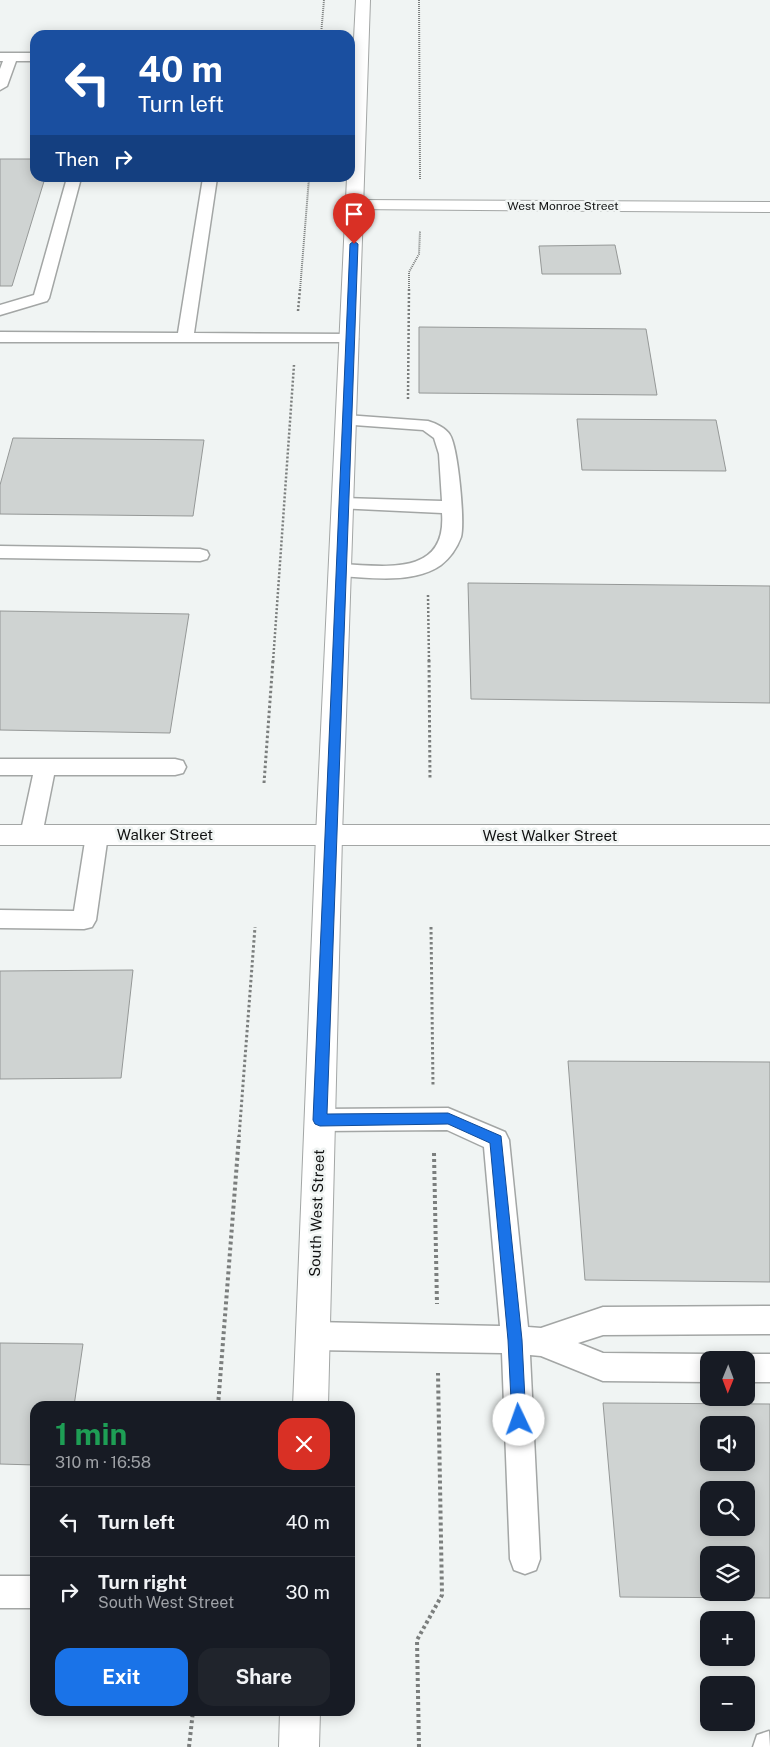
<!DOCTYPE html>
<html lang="en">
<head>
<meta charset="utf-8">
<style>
  :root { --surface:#171b24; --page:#20242c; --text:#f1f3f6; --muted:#9ea1a6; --line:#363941; --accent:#1a73e8 }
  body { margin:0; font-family:"Public Sans",sans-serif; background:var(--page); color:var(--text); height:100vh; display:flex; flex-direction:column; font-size:19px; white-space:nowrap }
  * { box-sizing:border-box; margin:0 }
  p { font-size:16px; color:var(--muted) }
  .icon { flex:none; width:28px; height:28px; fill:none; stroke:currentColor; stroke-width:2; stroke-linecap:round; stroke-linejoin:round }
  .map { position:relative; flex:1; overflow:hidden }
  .panel { position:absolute; left:30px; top:1401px; width:325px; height:315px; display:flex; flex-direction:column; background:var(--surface); border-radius:15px; box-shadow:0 2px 12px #0003 }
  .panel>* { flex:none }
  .guide { position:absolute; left:30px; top:30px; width:325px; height:152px; border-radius:15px; box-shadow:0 2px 12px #0003; background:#1a4fa0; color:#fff; overflow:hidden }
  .needle { width:32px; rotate:181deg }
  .controls { position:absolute; left:700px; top:1351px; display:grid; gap:10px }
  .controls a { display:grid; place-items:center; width:55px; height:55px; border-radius:10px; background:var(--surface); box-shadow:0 2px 12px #0003; font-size:25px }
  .pin { position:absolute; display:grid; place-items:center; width:42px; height:42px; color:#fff; margin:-51px -21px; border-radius:50% 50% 50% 0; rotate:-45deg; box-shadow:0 0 5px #0007 }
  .pin .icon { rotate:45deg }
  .me { position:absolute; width:55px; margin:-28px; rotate:357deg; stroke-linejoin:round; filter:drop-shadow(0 0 4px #0008) }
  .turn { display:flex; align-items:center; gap:18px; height:105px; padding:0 25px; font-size:22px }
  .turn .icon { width:65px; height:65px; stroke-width:2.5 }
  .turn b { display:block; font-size:35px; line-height:42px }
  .then { display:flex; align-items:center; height:48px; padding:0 25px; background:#0003; gap:10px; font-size:19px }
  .round { display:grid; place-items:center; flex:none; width:52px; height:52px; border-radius:15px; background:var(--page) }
  .headline { display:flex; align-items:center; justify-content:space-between; height:85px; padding:0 25px }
  h1 { font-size:30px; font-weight:700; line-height:38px; color:#1e9e55 }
  .cta { display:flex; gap:10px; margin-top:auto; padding:10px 25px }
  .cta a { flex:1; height:58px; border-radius:15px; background:var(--accent); color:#fff; font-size:20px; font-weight:700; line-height:58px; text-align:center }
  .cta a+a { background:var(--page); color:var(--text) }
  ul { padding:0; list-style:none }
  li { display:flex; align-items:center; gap:15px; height:70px; padding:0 25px; border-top:1px solid var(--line) }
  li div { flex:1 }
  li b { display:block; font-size:19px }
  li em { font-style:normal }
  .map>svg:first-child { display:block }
</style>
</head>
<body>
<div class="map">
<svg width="770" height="1747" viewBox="0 0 770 1747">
  <rect width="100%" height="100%" fill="#f0f4f3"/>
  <path fill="#cfd3d2" stroke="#959897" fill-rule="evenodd" d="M0,159H35V178H45L12,286H0Z
    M615,245L621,274H542L539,246Z
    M419,327L646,329L657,395L419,393Z
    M577,419L716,420L726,471L582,470Z
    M13,438L204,440L193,516L0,514V485Z
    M468,583L770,586V703L471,699Z
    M0,611L189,614L170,733L0,730Z
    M133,970L121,1078L0,1079V971Z
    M568,1061L770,1062V1282L585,1280Z
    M0,1343L83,1344L74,1406H35V1465L0,1464Z
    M603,1403L770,1404V1598L620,1597ZM709,1425H746V1462H709ZM709,1490H746V1528H709ZM709,1555H746V1592H709Z"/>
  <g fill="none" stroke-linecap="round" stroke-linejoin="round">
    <defs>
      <path id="service" d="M0,53H35V61H16L7,86L0,90V69L3,61H0Z
        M67,178H81L49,298L47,301L0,315V305L34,295Z
        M203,178H217L194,333L350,334L358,339L356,342H0V332L178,333Z
        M346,415L428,421C435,423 446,428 450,435C458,448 465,522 461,537C457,548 450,558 441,565C414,584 371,578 340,576L333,574L331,570L333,566L340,564C385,566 447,577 442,513L337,508L334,504L337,500L343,498L442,501L439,454L434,438L423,430L340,424L337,420L340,416Z
        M0,546L200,549L207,551L209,555L207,559L200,561L0,558Z
        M0,759H175L183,761L186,767L183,773L175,775H54L42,835L39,841L31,844L23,841L20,835L33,775H0Z
        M97,826L105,829L108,835L96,920L92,927L84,929L0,928V910L74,911L86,835L89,829Z
        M448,1108L505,1132L509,1140L528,1327L541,1328L603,1307L770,1306V1334L603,1335L578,1343L603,1353L709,1354L720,1360H709V1382L603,1381L541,1356L530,1355L540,1559L536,1570L525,1574L514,1570L510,1559L502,1353L313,1350L303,1346L299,1336L303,1326L313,1322L500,1326L484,1147L447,1130L320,1131L311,1128L307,1120L311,1112L320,1109Z
        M746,1354H770V1382H746V1360H735Z
        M0,1576H35V1608H0Z
        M769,1731L770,1747H753L757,1735Z"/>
      <path id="minor" d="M356,200L770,202V212L350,209L347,205L350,201Z
        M0,825H770V845H0Z"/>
      <path id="secondary" d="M356,0H370L342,836L328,1406H293L316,836L347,178H350V116Z
        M280,1711H320L319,1747H279Z"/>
    </defs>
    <use href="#service" stroke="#a3a6a5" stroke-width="3"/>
    <use href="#minor" stroke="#a3a6a5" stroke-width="2"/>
    <use href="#secondary" stroke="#a3a6a5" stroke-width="2"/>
    <path stroke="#7b7e7d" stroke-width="2" stroke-dasharray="1 1" stroke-linecap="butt" d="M419,0L420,179
      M321,35L324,0
      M300,290L309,178
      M409,290V272L419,254L420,231"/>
    <path stroke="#7b7e7d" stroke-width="2.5" stroke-dasharray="2 2" stroke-linecap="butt" d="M298,311L300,289
      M408,399L409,289
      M428,595L429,662
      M273,662L294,365"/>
    <path stroke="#7b7e7d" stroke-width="3" stroke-dasharray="2.5 2.5" stroke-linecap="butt" d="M429,660L430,780
      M264,783L273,660
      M431,927L433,1086
      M239,1137L255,927"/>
    <path stroke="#7b7e7d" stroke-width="4" stroke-dasharray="3 3" stroke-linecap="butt" d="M434,1153L437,1304
      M218,1406L239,1136
      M189,1747L193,1711
      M419,1747L417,1640L442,1595L438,1373"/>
    <use href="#service" fill="#fff" fill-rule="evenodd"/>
    <use href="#minor" fill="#fff" fill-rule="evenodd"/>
    <use href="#secondary" fill="#fff" fill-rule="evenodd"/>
  </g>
  <path fill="#1a73e8" stroke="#114b97" d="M354,241L358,244L327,1114L448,1113L501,1136L522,1340L526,1420L524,1425L519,1427L514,1425L512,1420L508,1340L490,1143L448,1124L320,1126L315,1124L313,1120L350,244Z"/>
  <g text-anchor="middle" stroke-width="5" stroke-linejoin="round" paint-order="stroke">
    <g font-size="12" fill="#101111" stroke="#f0f4f3">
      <text x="563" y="210">West Monroe Street</text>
    </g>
    <g font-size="15" fill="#101111" stroke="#f0f4f3">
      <text x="165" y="840">Walker Street</text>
      <text x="550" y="841">West Walker Street</text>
      <text transform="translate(317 1213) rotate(-88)" y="5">South West Street</text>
    </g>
  </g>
</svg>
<div class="controls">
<a><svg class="needle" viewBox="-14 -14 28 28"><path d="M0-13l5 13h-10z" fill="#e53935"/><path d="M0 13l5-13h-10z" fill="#9ea1a6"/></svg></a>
<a><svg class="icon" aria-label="sound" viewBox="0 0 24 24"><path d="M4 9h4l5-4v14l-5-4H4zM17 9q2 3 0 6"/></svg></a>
<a><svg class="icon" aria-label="search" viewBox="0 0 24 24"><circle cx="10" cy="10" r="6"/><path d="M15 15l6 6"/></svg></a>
<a><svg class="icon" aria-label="layers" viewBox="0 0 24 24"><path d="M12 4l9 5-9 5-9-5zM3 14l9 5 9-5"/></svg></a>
<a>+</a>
<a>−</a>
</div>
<div class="pin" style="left:354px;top:244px;background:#d93025"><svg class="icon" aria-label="arrive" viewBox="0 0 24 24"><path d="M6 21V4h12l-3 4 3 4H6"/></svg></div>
<svg class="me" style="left:519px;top:1420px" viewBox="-20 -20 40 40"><circle r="19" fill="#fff"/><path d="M0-13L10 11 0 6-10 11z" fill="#1a73e8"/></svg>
<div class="guide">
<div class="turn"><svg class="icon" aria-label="left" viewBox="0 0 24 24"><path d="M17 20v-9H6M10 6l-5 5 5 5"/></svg><div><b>40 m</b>Turn left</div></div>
<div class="then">Then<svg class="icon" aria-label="right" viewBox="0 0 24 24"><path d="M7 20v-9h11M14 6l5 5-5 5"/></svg></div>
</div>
<section class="panel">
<div class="headline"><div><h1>1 min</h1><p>310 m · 16:58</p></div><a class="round" style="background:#d93025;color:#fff"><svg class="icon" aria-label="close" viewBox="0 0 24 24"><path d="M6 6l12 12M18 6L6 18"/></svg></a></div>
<ul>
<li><svg class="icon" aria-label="left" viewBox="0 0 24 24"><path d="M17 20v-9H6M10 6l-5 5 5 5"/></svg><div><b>Turn left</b></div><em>40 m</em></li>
<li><svg class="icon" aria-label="right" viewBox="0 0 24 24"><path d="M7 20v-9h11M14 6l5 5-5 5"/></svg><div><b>Turn right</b><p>South West Street</p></div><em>30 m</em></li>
</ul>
<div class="cta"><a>Exit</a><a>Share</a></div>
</section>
</div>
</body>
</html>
